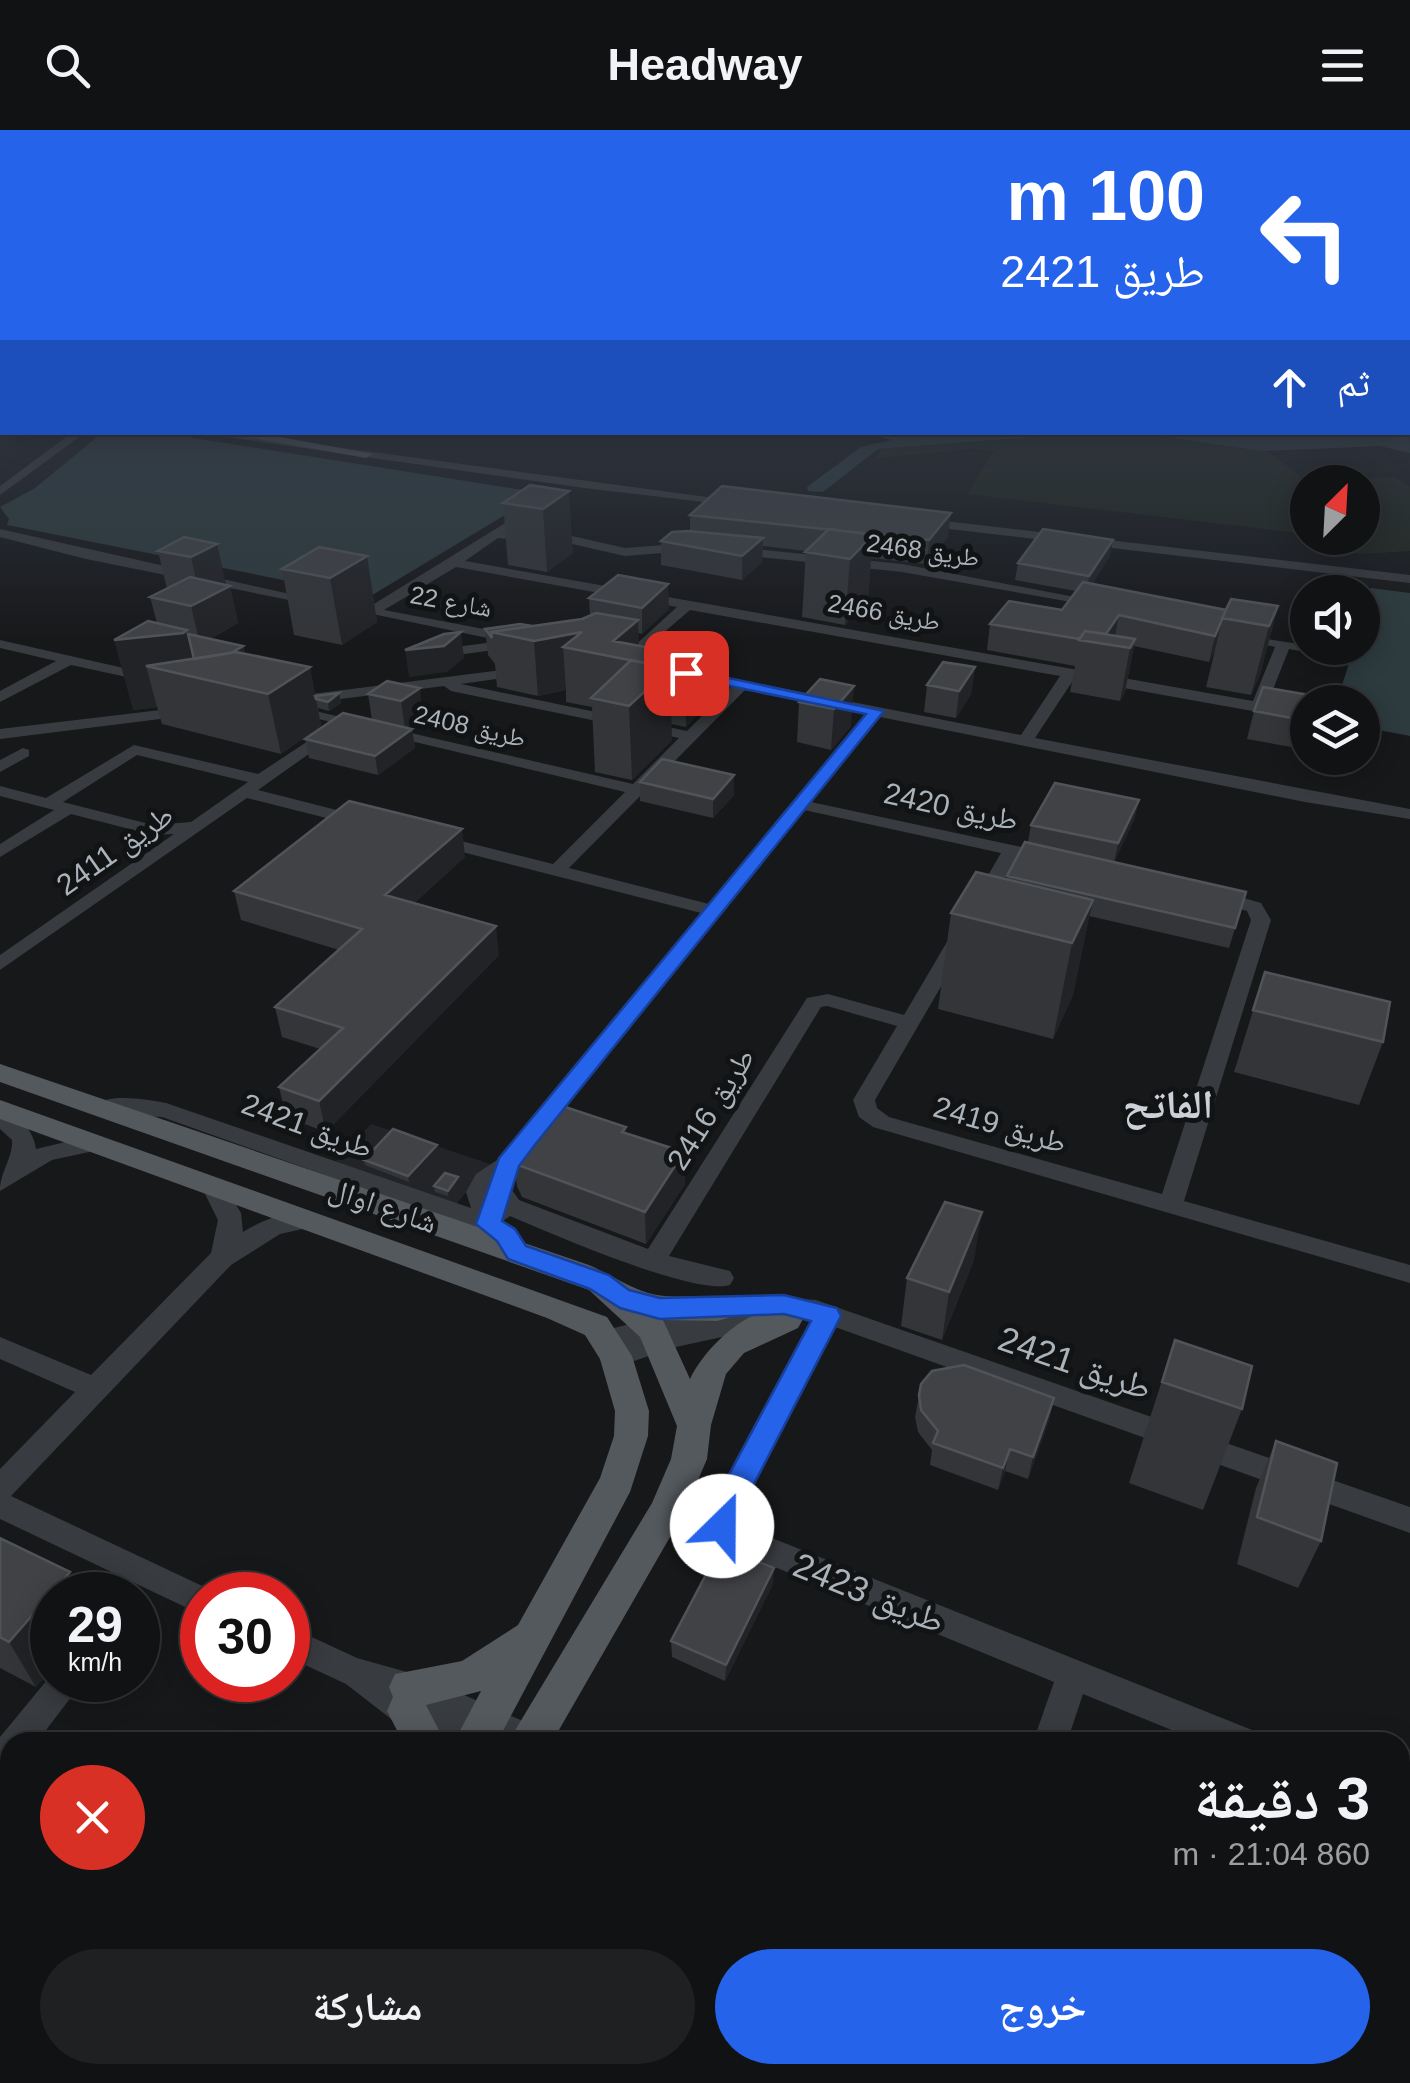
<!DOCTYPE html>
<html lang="ar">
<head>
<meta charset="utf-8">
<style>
  :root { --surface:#111214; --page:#1e2022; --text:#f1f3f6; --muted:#9c9ea0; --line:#303234; --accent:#2563eb }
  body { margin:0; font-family:Helvetica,"Noto Naskh Arabic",sans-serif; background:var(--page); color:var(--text); direction:rtl; height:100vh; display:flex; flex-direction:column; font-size:38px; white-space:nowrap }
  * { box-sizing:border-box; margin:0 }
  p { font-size:32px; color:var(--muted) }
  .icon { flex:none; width:55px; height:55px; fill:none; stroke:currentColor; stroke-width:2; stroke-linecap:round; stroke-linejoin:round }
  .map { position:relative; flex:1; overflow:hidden; direction:ltr }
  .side { position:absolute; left:0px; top:1602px; width:1410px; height:352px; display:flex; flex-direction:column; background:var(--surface); border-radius:30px 30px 0 0; box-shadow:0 5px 25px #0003,0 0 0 2px var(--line); direction:rtl }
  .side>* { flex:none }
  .guide { position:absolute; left:0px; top:0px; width:1410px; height:305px; box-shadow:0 5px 25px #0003,0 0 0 2px var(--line); direction:rtl; background:#2563eb; color:#fff; overflow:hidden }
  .needle { width:65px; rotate:24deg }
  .controls { position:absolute; left:1290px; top:335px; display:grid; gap:20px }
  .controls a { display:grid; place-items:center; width:90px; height:90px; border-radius:50%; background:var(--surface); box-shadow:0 5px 25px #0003,0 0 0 2px var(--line); font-size:50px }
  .speed { position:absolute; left:30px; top:1442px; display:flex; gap:20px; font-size:50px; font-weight:700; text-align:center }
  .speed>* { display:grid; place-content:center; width:130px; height:130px; border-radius:50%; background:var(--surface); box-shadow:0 5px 25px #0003,0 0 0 2px var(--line); line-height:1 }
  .speed small { font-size:25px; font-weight:400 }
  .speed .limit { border:15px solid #d22; background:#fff; color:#111 }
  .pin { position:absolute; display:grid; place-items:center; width:85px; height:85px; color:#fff; margin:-42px; border-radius:20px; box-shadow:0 5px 15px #0006 }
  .me { position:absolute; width:110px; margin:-55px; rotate:23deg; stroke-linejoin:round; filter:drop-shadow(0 0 8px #0008) }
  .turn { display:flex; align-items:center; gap:35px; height:210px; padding:0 40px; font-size:45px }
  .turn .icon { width:130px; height:130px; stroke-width:2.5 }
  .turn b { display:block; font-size:70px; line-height:85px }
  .then { display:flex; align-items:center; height:95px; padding:0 40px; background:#0003; gap:20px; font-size:38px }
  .round { display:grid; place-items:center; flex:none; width:105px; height:105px; border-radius:52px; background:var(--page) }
  .overview { display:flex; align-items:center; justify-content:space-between; height:170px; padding:0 40px }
  h1 { font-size:60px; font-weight:700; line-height:75px }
  .action { display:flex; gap:20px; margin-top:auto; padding:20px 40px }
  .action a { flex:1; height:115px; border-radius:60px; background:var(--accent); color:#fff; font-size:40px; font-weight:700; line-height:115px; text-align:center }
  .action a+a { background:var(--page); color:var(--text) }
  header { display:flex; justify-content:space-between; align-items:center; height:130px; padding:0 40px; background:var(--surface); font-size:45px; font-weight:700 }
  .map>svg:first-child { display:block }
</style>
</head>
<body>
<header><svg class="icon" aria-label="menu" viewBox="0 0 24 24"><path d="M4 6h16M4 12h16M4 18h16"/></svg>Headway<svg class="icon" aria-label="search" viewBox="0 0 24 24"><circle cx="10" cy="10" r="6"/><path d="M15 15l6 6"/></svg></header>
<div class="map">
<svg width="1410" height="1953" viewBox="0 0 1410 1953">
  <rect width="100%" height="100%" fill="#17181a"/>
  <path fill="#232427" d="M371,994L490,1034L442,1091L320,1048Z"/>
  <path fill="#1e251d" d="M1100,302L1131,303L1253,318L1268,322L1307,351L1395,347L1410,357V421L1361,424L1310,418L1312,408H1362V352H1308L1307,404L967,364L994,321L973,319L876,328L882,319Z"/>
  <path fill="#2d3b3e" d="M1408,238L1410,323L1380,316L1262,321L1140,303L1408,302Z
    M110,302L162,303L522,360L525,373L369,467L7,395L9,389L0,377L35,358L97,307Z
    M865,303V302L1087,303L878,319L823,362L808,361L807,357L861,317L892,310Z
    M1371,458L1410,463V606L1363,597L1362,572H1338C1341,553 1350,537 1352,518H1362L1363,478Z"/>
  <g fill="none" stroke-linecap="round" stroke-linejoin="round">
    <path fill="#383b3f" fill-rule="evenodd" d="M0,248L2,249V255L0,254Z
      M73,302H86L0,365V356Z
      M191,302H223L744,372L738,376L584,358Z
      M919,388L1410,445V453L915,395V389Z
      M507,392L513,396L508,401L572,406L625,418L688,413L694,417L688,421L625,426L572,414L498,408L465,431L1253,571L1275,517L1267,515V509L1345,521V527L1340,528L1289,519L1266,577L1258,582L1074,549L1035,608L1410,679V689L1305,672L880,587L811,672L1031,719V727H1017L988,777L981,779L972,773L1001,723L804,680L519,1036L512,1060L519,1070L648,1119L807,868L828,864L904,885L951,805L961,799L971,805L875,970L877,978L889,987L1162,1064L1251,790L1247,781L1206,769V761L1213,759L1261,773L1271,790L1184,1071L1410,1135V1153L873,997L859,987L853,970L897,896L827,876L821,877L669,1126L730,1141L734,1148L730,1155C694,1166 550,1103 510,1086L503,1091L515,1099L530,1122L526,1128H508L497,1111L480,1100L162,987L92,983L89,978C105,962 145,969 166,973L471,1078L466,1062L476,1044L500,1028L701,783L431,714L428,710L437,705L553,734L625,662L285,581L293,576L633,654L679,608L451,561L444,556L309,573L304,571V565L525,537L530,538V544L461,554L687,601L731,557L674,545L672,542L679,538L1021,605L1060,546L690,480L626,535L619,531L621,528L677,477L456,437L384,480L521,506L522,516L443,527L436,523L443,515L455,517L502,511L339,477L346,473L369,477ZM745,560L865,584L709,774L569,738Z
      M0,399L321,471L314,475L86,429L0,407Z
      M735,417L902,434L1106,473L1099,477L902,442L730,424V418Z
      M0,510L150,544L157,548L150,552L71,535L0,572V561L56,531L0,518Z
      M186,577L192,579V585L0,609V599Z
      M331,596L339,601L337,604L258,660L368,688V696L362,697L247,668L0,840V825L174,704L153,705L71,684L0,727V714L54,680L0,666V656L46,668L134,615L258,644ZM137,625L248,652L191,692L153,695L63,672Z
      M23,618L29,620V626L0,642V630Z
      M0,979C18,983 34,1001 36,1019L95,1005L107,1013L103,1019L52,1030L0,1061C0,1041 13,1029 12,1010L0,999Z
      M213,1048L221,1050L241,1083L243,1102C263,1090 292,1077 316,1084L319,1090L316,1096L280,1104L231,1135L11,1366L213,1461L215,1465H202V1485L0,1389V1339L75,1262L0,1229V1207L91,1245L211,1123L218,1090L201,1056L205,1050Z
      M755,1166L816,1170L1410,1377V1403L835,1197L737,1386V1394L1252,1600L1257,1612H1201L1083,1564L1067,1612H1033L1054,1552L714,1412L706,1389L709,1382L813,1189L764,1186L767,1191L763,1198L676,1217L616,1237L606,1233L603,1226L606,1220L597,1217L593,1210L597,1203L606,1200L705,1175Z
      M288,1496L357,1528L421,1546L541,1599L545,1612H440L395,1592L346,1554L288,1527Z
      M52,1544V1550H84L37,1612H10V1645L0,1649V1607Z
      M1400,1661L1410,1665V1699L1400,1695Z
      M921,1945H961L958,1953H918Z"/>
    <path fill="#54595e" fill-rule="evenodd" d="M218,302H253L373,324L366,328Z
      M0,934L586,1134C612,1144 630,1160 657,1165C681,1169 705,1163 728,1170L733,1179L728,1188L717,1191L663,1190L690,1249C707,1214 757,1167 798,1180L803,1189L798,1198L744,1223L726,1244L711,1295L707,1329L685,1381L552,1612H508L652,1373L671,1329L677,1296L640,1207L589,1160L0,952Z
      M0,970L607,1187L632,1226L649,1281L648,1306L630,1362L497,1612H454L481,1561L426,1575L445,1612H403L387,1581L393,1567L389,1557L395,1544L462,1531L518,1495L600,1348L614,1306L615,1281L600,1229L585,1205L547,1188L0,989Z
      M246,1945H296L293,1953H243Z
      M312,1945H362L359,1953H309Z"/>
  </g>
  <path fill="#333538" d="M530,355L573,423L547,442L508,435L503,373Z
    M690,385L948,407L927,434L871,428L868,470L845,495L802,487L806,421L763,416L762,432L742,450L661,435V411L690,401Z
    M184,407L226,455L230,456L238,493L210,509L243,516L245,524L310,537L315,566L339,563L341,573L329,581L318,578L321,596L281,624L162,594L157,577L133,580L157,493L150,467L167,459L158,421Z
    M367,426L377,492L342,515L294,505L282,439Z
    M1110,426L1092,454L1226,480L1278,476L1260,545L1251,565L1206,557L1215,520L1209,532L1134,516L1125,562L1120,571L1070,562L1075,536L987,520L990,494L1062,480L1076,461L1015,450L1018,433Z
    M589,468L669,479L642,504L638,503L639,515L667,521H706V576L686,597L671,594L672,610L632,650L595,642L592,577L566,572V560L538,566L497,557L495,534L488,525L485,499L532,496L582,489L590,486Z
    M975,537L971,564L956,588L924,582L927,555Z
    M820,549L851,596L831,620L797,612L799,572Z
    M387,551L423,586L406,598L412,599L415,618L378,645L309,628L305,609L372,590L368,564Z
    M1308,572V620L1247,609L1254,581Z
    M734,645V665L713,688L640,671V652Z
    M1139,670L1134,690L1114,732L1246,762L1229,818L1089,786L1073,865L1053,909L938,879L951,783L1006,749L1028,712L1031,695Z
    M465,727L414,773L499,825L326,1002L286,987L279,957L320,919L282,907L275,877L339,820L241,790L234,761Z
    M1265,842L1383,912L1359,975L1234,942Z
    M626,997V1004L684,1022L685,1054L646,1114L522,1067L517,1056L513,1024Z
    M438,1020L409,1052L365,1035L364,1030Z
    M458,1047L459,1052L448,1066L435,1062L434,1056Z
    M974,1130L942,1210L901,1196L907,1148Z
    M1175,1210L1242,1279L1203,1380L1129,1353Z
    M921,1254L1054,1268L1049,1290L1028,1349L1005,1341L998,1360L930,1335L932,1320L918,1302L915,1287Z
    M1276,1311L1321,1411L1298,1458L1237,1434L1256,1358Z
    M0,1408L70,1442L82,1465H52V1538L36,1557L0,1538Z
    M773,1454L725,1551L672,1527L671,1511Z
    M1400,1800L1410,1804V1912L1408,1914L1410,1953H1246L1247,1945H1400Z"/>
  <path fill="#222326" d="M569,361L573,423L547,442L543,379Z
    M951,383L948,407L927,434L929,410Z
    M873,405L868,470L845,495L850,429Z
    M763,408L762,432L742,450V426Z
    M1113,410L1110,426L1087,463L1089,446Z
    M217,414L227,458L230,456L238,493L200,514L191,476L201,471L191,427Z
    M367,426L377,492L342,515L330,448Z
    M668,454L669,479L642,504V478Z
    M1278,476L1260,545L1251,565L1269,496Z
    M1119,485L1114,511L1101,513Z
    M638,490L639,532L613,511Z
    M1221,494L1215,520L1209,532L1215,506Z
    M187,500L198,548L146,536L157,577L133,580L114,510Z
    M461,502L464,528L447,542L409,547L405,520Z
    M582,502L563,517L566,560L538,566L534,511Z
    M1135,509L1125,562L1120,571L1130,518Z
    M243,516L247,534L209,536Z
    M706,521V576L686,597L685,541Z
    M310,537L321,596L281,624L268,564Z
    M975,537L971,564L956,588L959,561Z
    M670,538L672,610L632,650L629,576Z
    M854,556L851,596L831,620L834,579Z
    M420,558L423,586L405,598L401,571Z
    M339,563L341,573L329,581L328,572Z
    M412,599L415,618L378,645L375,626Z
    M734,645V665L713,688V669Z
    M1139,670L1134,690L1114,733L1118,713Z
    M462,699L465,727L390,794L385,765Z
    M1093,770L1073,865L1053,909L1072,813Z
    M496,796L499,825L326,1002L319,971Z
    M437,1015L438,1020L409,1052L408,1046Z
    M684,1022L685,1054L646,1114L645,1082Z
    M458,1047L459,1052L448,1066V1061Z
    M982,1082L974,1130L942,1210L949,1162Z
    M1054,1268L1049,1290L1028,1349L1033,1327Z
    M1010,1319L1005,1341L998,1360L1003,1338Z
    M774,1438L773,1454L725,1551L726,1535Z
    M70,1442L82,1465H52V1538L36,1557L9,1512Z"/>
  <path fill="#404246" stroke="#505458" stroke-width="2.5" d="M530,355L569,361L543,379L503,373Z
    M722,356L951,383L929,410L690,385Z
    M829,399L873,405L850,429L805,422Z
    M1043,399L1113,410L1089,446L1018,433Z
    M687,401L763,408L742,426L661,411L672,402Z
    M184,407L217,414L191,427L158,421Z
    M319,417L367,426L330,448L282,439Z
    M618,445L668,454L642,478L589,468Z
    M190,447L230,456L191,476L150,467Z
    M1083,452L1226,480L1215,506L1119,485L1106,504L1085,501L1079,509L990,494L1009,471L1062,480Z
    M1231,469L1278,476L1269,496L1222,488Z
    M596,483L638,490L613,511L667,521L674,515L706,521L685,541L563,517L582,502L534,511L491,502L582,489Z
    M148,491L187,500L183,503L114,510Z
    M520,494L532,496L491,502L492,508L485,499Z
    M1085,501L1135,509L1130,518L1079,510Z
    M461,502L444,516L405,520L444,504Z
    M188,504L243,516L231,523L194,529Z
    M236,522L310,537L268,564L146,536Z
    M631,530L670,538L629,576L591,568Z
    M943,532L975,537L959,561L927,555Z
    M820,549L854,556L834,579L799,572Z
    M387,551L420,558L401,571L368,564Z
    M1263,557L1315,566L1328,564L1326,572H1308V591L1254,581Z
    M339,563L328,572L316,569L315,566Z
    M343,583L412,599L375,626L305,609Z
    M662,629L734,645L713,669L640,652Z
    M1055,653L1139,670L1118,713L1031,695Z
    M349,671L462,699L385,765L496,796L319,971L279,957L343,898L275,877L362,799L234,761Z
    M1025,712L1246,762L1235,798L1007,746Z
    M976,742L1093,770L1072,813L951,783Z
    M1265,842L1390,872L1383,912L1253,880Z
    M547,971L626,997L622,1002L684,1022L645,1082L518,1035L513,1024L519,1006Z
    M393,999L437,1015L408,1046L364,1030Z
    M445,1043L458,1047L448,1061L434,1056Z
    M945,1072L982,1082L949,1162L907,1148Z
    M1175,1210L1252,1236L1242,1279L1162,1252Z
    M964,1235L1054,1268L1033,1327L1010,1319L1003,1338L933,1313L938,1301L921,1280L919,1265L921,1254L932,1241Z
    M1276,1311L1337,1333L1321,1411L1257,1387Z
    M0,1408L70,1442L9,1512L0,1507Z
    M721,1416L774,1438L726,1535L671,1511Z
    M1400,1800L1410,1804V1877L1400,1873Z
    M1400,1911L1410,1915V1953H1327L1309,1945H1400Z"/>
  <linearGradient id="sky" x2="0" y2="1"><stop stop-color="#0d0d0e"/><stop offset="0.46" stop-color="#363d49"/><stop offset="1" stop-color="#363d49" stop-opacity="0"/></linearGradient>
  <rect width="1410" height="512" fill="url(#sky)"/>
  <path fill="#2563eb" stroke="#184099" stroke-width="2.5" d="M686,539L884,581L534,1016L519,1036L502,1091L515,1099L526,1116L609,1145L629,1160L660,1168L784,1165L837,1178L841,1186L739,1383L732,1405L722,1409L711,1405L706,1396L709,1382L811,1191L784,1184L660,1189L620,1178L590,1159L508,1129L497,1111L476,1094L499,1028L866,584L681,546V540Z"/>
  <g text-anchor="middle" stroke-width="10" stroke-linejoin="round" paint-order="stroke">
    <g font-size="25" fill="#aab3ba" stroke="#121315">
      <text transform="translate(923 420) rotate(8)" y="9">طريق 2468</text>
      <text transform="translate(451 471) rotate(10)" y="9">شارع 22</text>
      <text transform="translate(884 482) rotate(10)" y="9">طريق 2466</text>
      <text transform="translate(470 596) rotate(13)" y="9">طريق 2408</text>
    </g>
    <g font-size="30" fill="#aab3ba" stroke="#121315">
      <text transform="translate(951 677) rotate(12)" y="10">طريق 2420</text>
      <text transform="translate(115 720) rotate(-35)" y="10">طريق 2411</text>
      <text transform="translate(711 979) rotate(-58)" y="10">طريق 2416</text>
      <text transform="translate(1000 995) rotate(16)" y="10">طريق 2419</text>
      <text transform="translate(307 996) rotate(20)" y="10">طريق 2421</text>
      <text transform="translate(383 1076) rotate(19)" y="10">شارع اوال</text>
    </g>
    <g font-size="35" fill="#aab3ba" stroke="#121315">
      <text transform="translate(1075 1233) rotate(19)" y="12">طريق 2421</text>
      <text transform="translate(869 1463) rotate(22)" y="12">طريق 2423</text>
    </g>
    <g font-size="40" font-weight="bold" fill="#cbd1d6" stroke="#121315">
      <text x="1168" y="988">الفاتح</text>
    </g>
  </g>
</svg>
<div class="controls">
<a><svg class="needle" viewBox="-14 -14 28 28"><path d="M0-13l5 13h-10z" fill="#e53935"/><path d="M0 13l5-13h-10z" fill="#9c9ea0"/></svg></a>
<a><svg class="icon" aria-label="sound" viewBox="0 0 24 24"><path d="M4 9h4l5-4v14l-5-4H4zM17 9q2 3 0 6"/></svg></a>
<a><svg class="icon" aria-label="layers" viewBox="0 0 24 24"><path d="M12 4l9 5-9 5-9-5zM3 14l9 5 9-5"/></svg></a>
</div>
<div class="speed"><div>29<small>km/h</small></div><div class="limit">30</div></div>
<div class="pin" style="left:686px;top:543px;background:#d93025"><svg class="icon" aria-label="arrive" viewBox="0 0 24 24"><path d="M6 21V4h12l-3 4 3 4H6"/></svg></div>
<svg class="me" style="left:722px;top:1396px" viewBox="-20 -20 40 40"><circle r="19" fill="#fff"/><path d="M0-13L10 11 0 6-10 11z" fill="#2563eb"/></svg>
<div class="guide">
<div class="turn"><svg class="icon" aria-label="left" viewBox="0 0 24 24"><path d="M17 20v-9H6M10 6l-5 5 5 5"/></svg><div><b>100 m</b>طريق 2421</div></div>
<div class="then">ثم<svg class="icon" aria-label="ahead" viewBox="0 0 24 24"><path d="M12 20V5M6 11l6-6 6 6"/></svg></div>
</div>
<section class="side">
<div class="overview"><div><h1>3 دقيقة</h1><p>860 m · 21:04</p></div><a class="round" style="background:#d93025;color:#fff"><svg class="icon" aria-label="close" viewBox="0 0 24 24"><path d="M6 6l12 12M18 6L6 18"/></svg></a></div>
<div class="action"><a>خروج</a><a>مشاركة</a></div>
</section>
</div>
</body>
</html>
